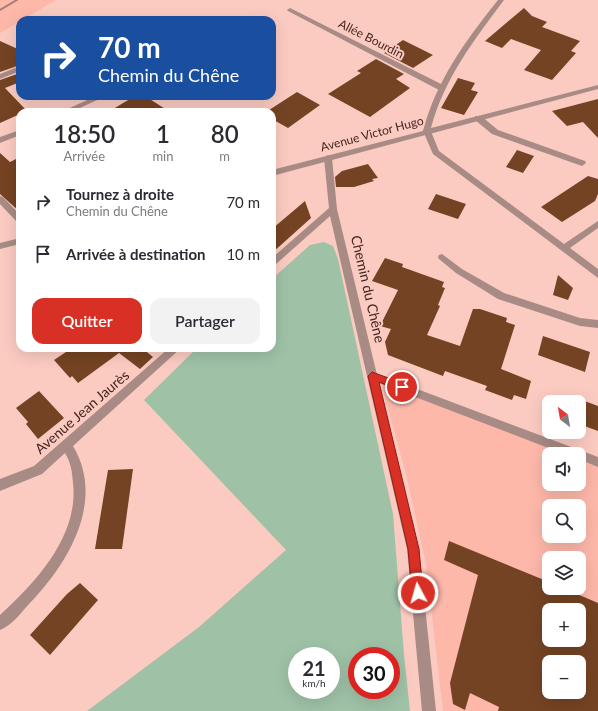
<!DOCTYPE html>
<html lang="fr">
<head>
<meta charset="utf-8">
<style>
  :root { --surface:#fff; --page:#f2f2f3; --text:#2b2b33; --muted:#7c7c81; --accent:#d93025 }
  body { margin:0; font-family:Lato,sans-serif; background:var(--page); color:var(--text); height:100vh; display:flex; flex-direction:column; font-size:15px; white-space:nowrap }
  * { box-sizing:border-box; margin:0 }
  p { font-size:13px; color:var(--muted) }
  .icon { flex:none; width:22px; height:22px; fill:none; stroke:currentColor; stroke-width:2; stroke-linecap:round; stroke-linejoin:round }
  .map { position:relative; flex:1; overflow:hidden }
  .side { position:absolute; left:16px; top:108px; width:260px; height:244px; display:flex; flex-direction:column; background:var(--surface); border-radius:12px; box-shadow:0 4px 16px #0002 }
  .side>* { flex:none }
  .guide { position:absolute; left:16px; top:16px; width:260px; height:84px; border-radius:12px; box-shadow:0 4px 16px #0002; background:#1a4fa0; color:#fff; overflow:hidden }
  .needle { width:26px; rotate:329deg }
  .buttons { position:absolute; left:542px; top:395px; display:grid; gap:8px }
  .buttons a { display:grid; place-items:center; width:44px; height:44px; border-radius:8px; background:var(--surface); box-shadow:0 4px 16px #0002; font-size:20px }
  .speed { position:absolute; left:288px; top:647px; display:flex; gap:8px; font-size:20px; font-weight:700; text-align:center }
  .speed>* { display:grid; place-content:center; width:52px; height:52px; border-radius:50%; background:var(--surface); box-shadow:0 4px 16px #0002; line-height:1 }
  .speed small { font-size:10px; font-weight:400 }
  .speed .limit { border:6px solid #d22; background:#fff; color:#111 }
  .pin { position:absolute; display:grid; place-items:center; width:34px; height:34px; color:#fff; margin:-17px; border:2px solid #fff; border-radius:50%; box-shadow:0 1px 4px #0007 }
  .me { position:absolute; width:44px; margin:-22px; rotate:354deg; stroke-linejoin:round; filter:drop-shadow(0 0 3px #0008) }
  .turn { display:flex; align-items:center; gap:14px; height:84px; padding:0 16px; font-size:18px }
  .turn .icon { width:52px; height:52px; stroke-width:2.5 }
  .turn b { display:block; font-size:28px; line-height:34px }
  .eta { display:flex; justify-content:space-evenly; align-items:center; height:68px; text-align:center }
  .eta b { font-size:24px; font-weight:600; line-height:28px }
  .button { display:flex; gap:8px; margin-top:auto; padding:8px 16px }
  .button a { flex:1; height:46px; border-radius:12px; background:var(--accent); color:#fff; font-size:16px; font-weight:600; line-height:46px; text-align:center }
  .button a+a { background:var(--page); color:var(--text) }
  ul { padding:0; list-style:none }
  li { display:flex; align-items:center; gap:12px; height:52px; padding:0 16px }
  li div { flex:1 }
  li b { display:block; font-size:15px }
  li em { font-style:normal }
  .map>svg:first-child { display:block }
</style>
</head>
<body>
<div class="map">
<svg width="598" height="711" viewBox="0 0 598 711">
  <rect width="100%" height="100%" fill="#fbcbc1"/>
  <path fill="#fdb8aa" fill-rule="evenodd" d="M0,0H56L0,33Z
    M381,384L566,454H549V484H579V459L598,466V711H443L426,564L406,474ZM549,506H579V536H549ZM549,558H579V588H549ZM549,610H579V640H549ZM549,662H579V692H549Z"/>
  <path fill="#9fc2a7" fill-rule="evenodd" d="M324,242L333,246L338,259L393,514L404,655L410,711H87L199,627L286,550L144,400L197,348H272V279L310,245ZM297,656H331V690H297ZM357,656H391V690H357Z"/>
  <path fill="#744323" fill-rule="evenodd" d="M524,8L532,16L547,22L542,27L580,41L571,51L576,53L552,80L524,70L541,50L511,39L502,48L485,41Z
    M403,40L433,55L413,68L384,53Z
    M0,41L20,50V65L0,72Z
    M376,59L404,74L396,79L410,88L370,117L328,94L361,73L357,71Z
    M20,73V82L5,88L27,111L20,112V114L0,123V80Z
    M458,78L475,83L471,90L478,92L464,115L441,108Z
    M297,92L320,105L288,128L272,119V112H266Z
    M135,96H145L170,112H108Z
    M598,99V138L583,122L567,126L552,111Z
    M517,150L534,156L523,173L506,167Z
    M0,153L10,162L20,157V212L0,194Z
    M368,164L378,178L372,179L374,181L354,187H336L335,177L342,171Z
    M588,176L598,179V194L595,201L562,222L541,207Z
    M436,194L466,204L458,219L428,209Z
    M305,201L311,218L272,253V229Z
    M385,258L403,264L402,267L444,282L442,287L445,288L438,305L440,306L427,335L460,346L473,309H480L507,318L506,322L515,325L501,369L531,381L526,399L514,395L512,400L485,390L487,386L445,371L443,376L388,355L385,342L391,329L380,326L398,290L372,281Z
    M558,275L573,288L568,300L553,295Z
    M543,336L590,352L585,372L538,355Z
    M72,348H142L153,357L140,369L119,353L78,383L72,376L70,378L54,360Z
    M39,391L64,418L38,439L26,424L28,422L16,408Z
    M579,399L598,406V431L579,424Z
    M133,469L122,549H95L108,470Z
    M449,541L549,582V588H563L598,603V711H498L499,707L470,693L465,710L453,704L450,683L478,575L444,560ZM549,610H579V640H549ZM549,662H579V692H549Z
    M80,583L98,600L50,655L30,635L67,594Z"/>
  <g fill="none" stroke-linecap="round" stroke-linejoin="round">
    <path fill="#a88b85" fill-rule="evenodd" d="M372,372L598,457V467L579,459V454H564L368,379L367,376L368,373Z"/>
    <path fill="#a88b85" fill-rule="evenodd" d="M290,8L445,86L446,88L439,90L288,11L287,10Z
      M20,66V71L0,79V74Z
      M96,96H106L71,112H61Z
      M475,116H481L498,130L585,161L586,163L582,166L579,165L492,134L475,120Z
      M424,129H430L439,151L564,244L598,221V228L570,248L598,269V278L433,154L423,131Z
      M20,130V135L0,143V137Z
      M328,155L332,158L337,209L419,549L436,711H422L407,549L330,216L275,265L272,266V258L329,208L324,158Z
      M0,196L3,197L20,215V223L17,222L0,204Z
      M442,254L462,269L504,293L580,318L598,320V328L580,326L498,299L456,273L439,259L438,257L439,255Z
      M169,348H181L73,446C106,501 68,564 29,604C21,613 11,626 0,630V615C36,582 79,536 73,483C72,471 71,463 65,453L42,474L0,491V479L34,466Z"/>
    <path fill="#a88b85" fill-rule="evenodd" d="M498,0H504C474,40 444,79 431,128L598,85V89L272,176V170L423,131C436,81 466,40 498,0Z
      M20,238V244L0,249V243Z"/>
    <path stroke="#a67e76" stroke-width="2" d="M0,10L17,0"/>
  </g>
  <path fill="#d93025" stroke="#8d1f18" d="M372,372L405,384L406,387L402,391L379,382L419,549L423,593L422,597L418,599L414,597L412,593L408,549L368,376Z"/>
  <g text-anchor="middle" stroke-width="4" stroke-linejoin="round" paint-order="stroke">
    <g font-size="12" fill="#432620" stroke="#fbcbc1">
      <text transform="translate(371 39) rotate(27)" y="4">Allée Bourdin</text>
      <text transform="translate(372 134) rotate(-15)" y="4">Avenue Victor Hugo</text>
    </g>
    <g font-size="14" fill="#432620" stroke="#fbcbc1">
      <text transform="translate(368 289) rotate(77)" y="5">Chemin du Chêne</text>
      <text transform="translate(82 412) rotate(-41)" y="5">Avenue Jean Jaurès</text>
    </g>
  </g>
</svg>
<div class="buttons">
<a><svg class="needle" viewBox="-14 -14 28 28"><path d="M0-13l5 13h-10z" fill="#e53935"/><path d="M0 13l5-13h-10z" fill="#7c7c81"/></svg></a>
<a><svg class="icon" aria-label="sound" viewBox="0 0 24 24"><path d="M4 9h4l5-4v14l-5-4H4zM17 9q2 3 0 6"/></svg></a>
<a><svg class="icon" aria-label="search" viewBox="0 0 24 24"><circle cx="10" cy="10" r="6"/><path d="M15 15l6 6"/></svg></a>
<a><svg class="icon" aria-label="layers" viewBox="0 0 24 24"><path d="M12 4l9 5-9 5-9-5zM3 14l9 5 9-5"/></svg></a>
<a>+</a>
<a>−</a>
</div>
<div class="speed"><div>21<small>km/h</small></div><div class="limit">30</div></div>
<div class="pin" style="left:402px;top:387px;background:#d93025"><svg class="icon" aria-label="arrive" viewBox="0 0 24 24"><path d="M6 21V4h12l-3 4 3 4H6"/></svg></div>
<svg class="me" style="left:418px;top:593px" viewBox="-20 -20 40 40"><circle r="17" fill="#d93025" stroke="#fff" stroke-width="3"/><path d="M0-11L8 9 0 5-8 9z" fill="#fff"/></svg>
<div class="guide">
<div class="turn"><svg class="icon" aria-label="right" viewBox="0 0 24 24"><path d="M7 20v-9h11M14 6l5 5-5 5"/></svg><div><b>70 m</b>Chemin du Chêne</div></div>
</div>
<section class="side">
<div class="eta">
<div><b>18:50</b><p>Arrivée</p></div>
<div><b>1</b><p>min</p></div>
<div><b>80</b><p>m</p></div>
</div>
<ul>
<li><svg class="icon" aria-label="right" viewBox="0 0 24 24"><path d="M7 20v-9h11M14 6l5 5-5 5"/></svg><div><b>Tournez à droite</b><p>Chemin du Chêne</p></div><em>70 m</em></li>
<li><svg class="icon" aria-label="arrive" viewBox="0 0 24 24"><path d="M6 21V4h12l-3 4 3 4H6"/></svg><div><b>Arrivée à destination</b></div><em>10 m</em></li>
</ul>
<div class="button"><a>Quitter</a><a>Partager</a></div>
</section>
</div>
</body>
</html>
